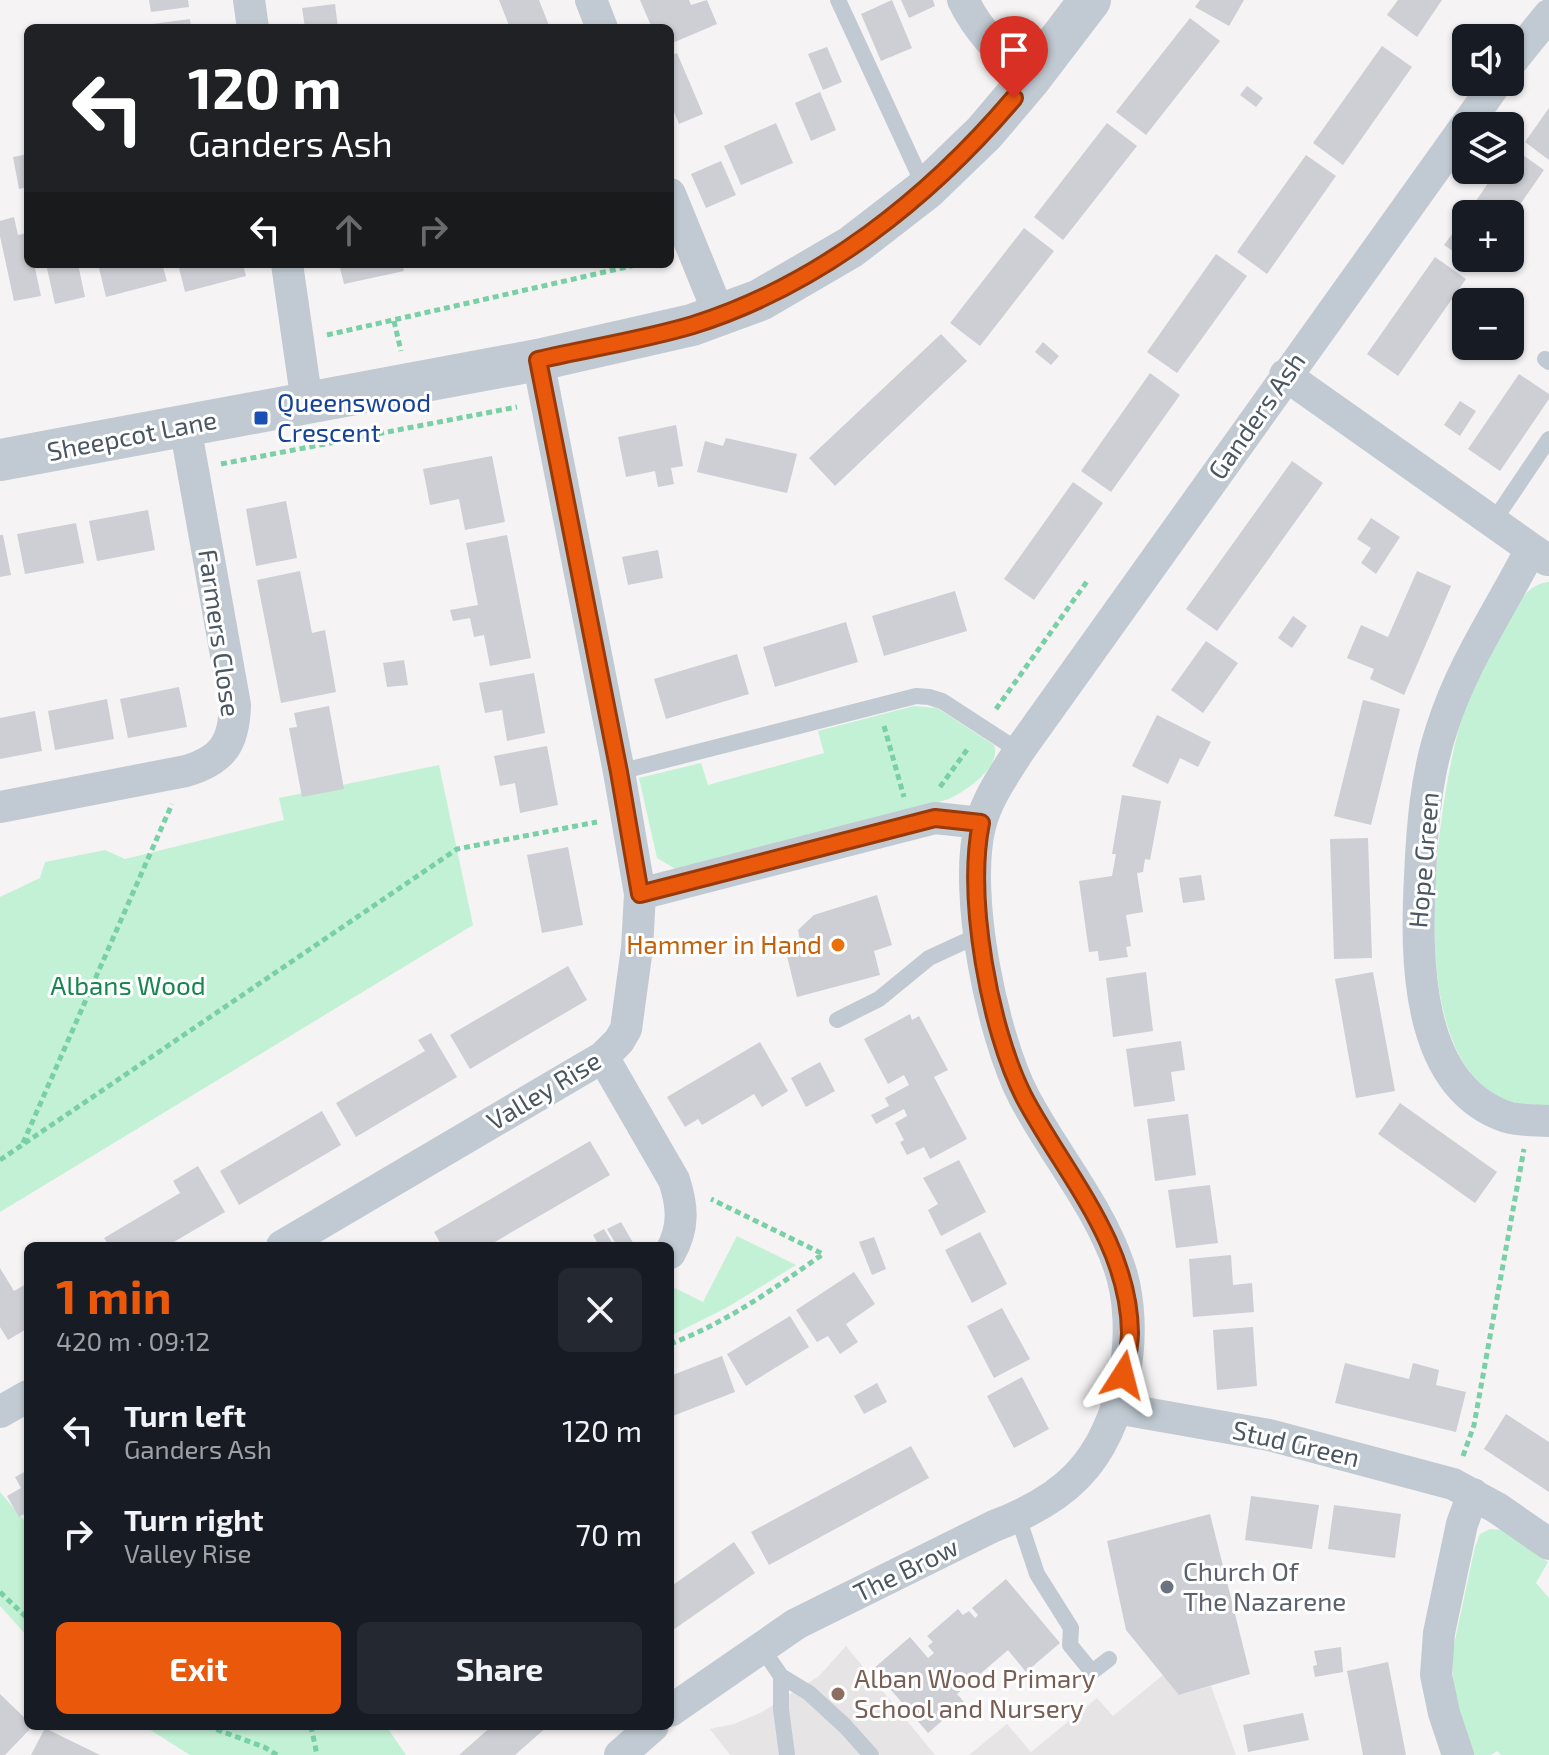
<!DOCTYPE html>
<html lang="en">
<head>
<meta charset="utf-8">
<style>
  :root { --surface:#171b24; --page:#242831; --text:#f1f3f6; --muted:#9ea1a6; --accent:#ea580c }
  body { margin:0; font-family:"Exo 2",sans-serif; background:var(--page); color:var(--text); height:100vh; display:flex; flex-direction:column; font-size:30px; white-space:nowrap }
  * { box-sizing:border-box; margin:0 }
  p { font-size:26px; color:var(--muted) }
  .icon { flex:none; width:44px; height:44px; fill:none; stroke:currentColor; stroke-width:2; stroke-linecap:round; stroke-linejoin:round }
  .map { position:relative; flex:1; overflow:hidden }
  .panel { position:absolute; left:24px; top:1242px; width:650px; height:488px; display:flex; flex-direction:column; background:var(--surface); border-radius:12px; box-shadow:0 2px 6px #0004 }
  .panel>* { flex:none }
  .banner { position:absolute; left:24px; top:24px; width:650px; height:244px; border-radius:12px; box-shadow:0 2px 6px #0004; background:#202124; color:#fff; overflow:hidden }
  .fabs { position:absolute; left:1452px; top:24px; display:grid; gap:16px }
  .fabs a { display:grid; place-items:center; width:72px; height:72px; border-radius:12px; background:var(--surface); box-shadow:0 2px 6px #0004; font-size:40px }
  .pin { position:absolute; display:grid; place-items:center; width:68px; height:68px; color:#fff; margin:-82px -34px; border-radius:50% 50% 50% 0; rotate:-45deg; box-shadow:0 0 8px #0007 }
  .pin .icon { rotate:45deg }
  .me { position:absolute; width:88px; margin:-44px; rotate:9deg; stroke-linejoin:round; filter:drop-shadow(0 0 6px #0008) }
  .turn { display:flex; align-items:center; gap:28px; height:168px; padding:0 32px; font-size:36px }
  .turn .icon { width:104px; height:104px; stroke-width:2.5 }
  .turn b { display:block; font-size:56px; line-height:68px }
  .lanes { display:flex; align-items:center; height:76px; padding:0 32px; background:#0003; justify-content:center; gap:40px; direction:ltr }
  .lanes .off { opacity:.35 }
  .round { display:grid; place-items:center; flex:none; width:84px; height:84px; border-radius:12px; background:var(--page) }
  .head { display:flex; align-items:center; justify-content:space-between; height:136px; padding:0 32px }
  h1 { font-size:48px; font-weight:700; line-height:60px; color:var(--accent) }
  .cta { display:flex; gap:16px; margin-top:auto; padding:16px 32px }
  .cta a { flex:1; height:92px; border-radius:12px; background:var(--accent); color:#fff; font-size:32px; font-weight:700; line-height:92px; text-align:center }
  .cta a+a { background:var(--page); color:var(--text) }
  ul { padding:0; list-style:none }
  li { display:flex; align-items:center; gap:24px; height:104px; padding:0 32px }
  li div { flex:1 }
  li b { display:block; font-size:30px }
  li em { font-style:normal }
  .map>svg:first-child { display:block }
</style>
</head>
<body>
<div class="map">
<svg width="1549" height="1755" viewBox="0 0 1549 1755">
  <rect width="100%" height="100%" fill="#f5f3f3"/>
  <path fill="#e6e4e5" d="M846,1646L935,1755H730L710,1729L734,1724L762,1712L819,1676Z
    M1163,1675L1180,1695L1211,1686L1236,1755H969L1007,1724L1031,1752L1097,1698L1113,1716Z"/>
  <path fill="#c3f1d5" d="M1549,582V1105C1389,1119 1435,811 1461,721C1470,689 1485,661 1501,632C1512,613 1524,584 1549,582Z
    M914,706L937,708L994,745C1002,767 967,790 949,799L687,871L674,868L657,858L639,778L701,763L708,785L824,753L818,731Z
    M439,765L473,925L0,1212V897L40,878L45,862L105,850L125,859L284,820L279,798Z
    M737,1236L796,1265L726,1308L670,1336V1293L675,1288L703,1302Z
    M0,1492L28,1525V1637L0,1606Z
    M1490,1529L1503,1530L1548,1562L1536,1583L1549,1598V1755H1501L1497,1751L1491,1755H1474C1462,1724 1451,1688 1452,1654L1475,1547L1480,1534Z
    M144,1726H386L406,1755H190Z"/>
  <path fill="#cdcfd5" d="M149,0H188L189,7L151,12Z
    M499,0H539L550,28H510Z
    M640,0H689L691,5L707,0L717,24L670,44V28H652Z
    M892,0L912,48L881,61L861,14Z
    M901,0H933L935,6L909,18Z
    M1200,0H1244L1229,26L1195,7Z
    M1398,0H1442L1417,37L1387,15Z
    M335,4L338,28H305L302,8Z
    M1190,18L1220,41L1146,135L1116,112Z
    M190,19L191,28H137V26Z
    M1382,46L1412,67L1343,165L1313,143Z
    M827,47L842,82L823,90L808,54Z
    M677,53L703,114L679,124L670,102V56Z
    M1247,86L1263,98L1256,107L1240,95Z
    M820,92L836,130L811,141L795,103Z
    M1549,108V160L1525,142Z
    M776,123L793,163L741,185L724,146Z
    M1107,123L1137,146L1063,240L1034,217Z
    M1513,148L1544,170L1510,219V214H1467L1497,170H1510V152Z
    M28,154V187L19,189L13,157Z
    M1306,155L1336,176L1267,274L1237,252Z
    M721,161L736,195L706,208L691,174Z
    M1466,215V258H1482L1476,267L1444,245Z
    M14,217L18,235L27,233L28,264H34L41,296L14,301L0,236V221Z
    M1024,228L1054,251L980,346L950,323Z
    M1216,254L1247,276L1177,373L1147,352Z
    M1435,257L1466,279L1398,376L1367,354Z
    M46,264H78L85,297L55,304Z
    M98,264H162L167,281L106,297Z
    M178,264H243L246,276L185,292Z
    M339,264H402L404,271L344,284Z
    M941,334L967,361L835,486L809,458Z
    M1043,342L1059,356L1051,365L1035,352Z
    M1150,373L1180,395L1111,492L1081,471Z
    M1519,374L1549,394V399L1500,471L1468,449Z
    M1460,401L1476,411L1460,436L1444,425Z
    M676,425L683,466L671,468L674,484L658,487L655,471L626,477L618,437Z
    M726,438L797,454L787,493L697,472L705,441L723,446Z
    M492,456L505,522L465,530L459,499L430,505L423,469Z
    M1292,461L1323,483L1217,631L1186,609Z
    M1073,482L1103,503L1034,600L1004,579Z
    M286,501L297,558L256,566L246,509Z
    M148,510L155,550L97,561L89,521Z
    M1371,518L1400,537L1376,574L1361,563L1371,548L1357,539Z
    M76,523L84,563L25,574L17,534Z
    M0,535H3L11,575L0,577Z
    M507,535L531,658L490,666L484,635L474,637L470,618L453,621L450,610L478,605L466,543Z
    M658,550L663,578L628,585L622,557Z
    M300,571L312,633L325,630L336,692L281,703L257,580Z
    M1417,571L1451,586L1404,695L1370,679L1374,669L1347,658L1361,625L1388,637Z
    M955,591L967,631L884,656L872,616Z
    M1293,616L1307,626L1292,648L1278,638Z
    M846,622L858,662L775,687L763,647Z
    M1206,641L1238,663L1203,713L1171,690Z
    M737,654L749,694L666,719L654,679Z
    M404,660L408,685L387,687L383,663Z
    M534,673L545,733L507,741L502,710L485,713L479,683Z
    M179,687L187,727L128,738L120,699Z
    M107,699L114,739L55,750L48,711Z
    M1363,700L1400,709L1371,825L1334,816Z
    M329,706L344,789L302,797L289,728L297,727L294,713Z
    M35,711L42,751L0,759V718Z
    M1157,715L1211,742L1198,767L1180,758L1168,784L1132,766Z
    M547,746L558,805L520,813L515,783L500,786L494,756Z
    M1122,795L1161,801L1150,860L1145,859L1143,872L1137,873L1143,912L1126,915L1131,946L1126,947L1128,957L1099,961L1098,951L1089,952L1079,881L1112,876L1116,854H1112Z
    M1368,838L1372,958L1334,959L1330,839Z
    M568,847L583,925L542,933L527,855Z
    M1201,875L1205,900L1183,903L1179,878Z
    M877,895L892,945L874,951L880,975L797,997L784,944L800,940L798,930L814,915Z
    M568,966L587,1000L470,1069L450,1035Z
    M1146,972L1153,1031L1113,1037L1106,978Z
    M1373,972L1395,1091L1356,1098L1335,979Z
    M910,1014L912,1020L919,1016L948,1070L934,1077L967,1139L930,1159L924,1147L907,1155L900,1142L904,1140L895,1123L907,1116L904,1109L876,1124L871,1115L889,1106L885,1098L909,1085L904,1075L888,1084L864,1039Z
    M431,1033L457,1077L356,1137L336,1103L425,1051L418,1040Z
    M1181,1041L1185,1070L1171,1072L1175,1101L1134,1107L1126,1049Z
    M760,1042L788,1091L762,1107L754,1094L702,1125L698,1119L685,1127L667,1097Z
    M820,1062L835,1091L806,1107L791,1078Z
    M1400,1103L1497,1172L1475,1203L1378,1134Z
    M322,1111L341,1145L239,1205L220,1171Z
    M1188,1114L1196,1175L1155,1181L1147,1119Z
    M590,1141L610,1175L488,1246H442L434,1232Z
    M959,1160L986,1212L941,1236L928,1210L938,1204L923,1178Z
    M198,1166L225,1212L167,1246H109L104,1238L180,1193L173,1181Z
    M1210,1185L1218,1243L1176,1248L1168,1190Z
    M621,1222L635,1246H617L607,1229Z
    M604,1229L614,1246H599L593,1235Z
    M980,1232L1007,1284L972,1303L945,1250Z
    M874,1237L886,1269L872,1275L859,1242Z
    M1231,1255L1233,1285L1252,1283L1254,1312L1193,1317L1189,1259Z
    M0,1268L14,1291L28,1283V1328L8,1340L0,1327Z
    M854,1272L875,1304L846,1324L858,1342L840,1354L828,1336L817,1342L796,1310Z
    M1002,1308L1030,1359L994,1378L967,1326Z
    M790,1316L809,1347L746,1386L727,1354Z
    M1253,1327L1257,1386L1217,1390L1213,1330Z
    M722,1356L735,1392L670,1417V1376Z
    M1345,1363L1409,1379L1413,1363L1439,1370L1436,1385L1466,1392L1456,1432L1335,1403Z
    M1022,1377L1049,1429L1014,1448L987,1396Z
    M877,1383L887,1402L864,1414L854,1396Z
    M1506,1414L1549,1442V1492L1484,1449Z
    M911,1446L929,1478L769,1565L751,1532Z
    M28,1470V1512L19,1517L7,1496L21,1488L15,1477Z
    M1251,1496L1319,1505L1312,1549L1245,1540Z
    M1334,1505L1401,1514L1395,1558L1328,1549Z
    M1210,1514L1250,1674L1179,1695L1126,1630L1107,1541Z
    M734,1542L755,1573L670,1632V1587Z
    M1006,1579L1060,1643L1026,1672L1008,1650L957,1694L964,1702L928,1733L873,1669L910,1637L928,1658L934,1653L928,1646L933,1642L927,1636L958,1609L963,1615L969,1611L975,1618L978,1615L972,1608Z
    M1341,1647L1343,1672L1315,1677L1313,1666L1317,1665L1314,1651Z
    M1388,1662L1406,1755H1363L1347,1671Z
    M0,1694L28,1721V1726H33L5,1755H0Z
    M1303,1713L1309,1740L1248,1752L1243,1725Z
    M492,1726H548L515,1755H459Z
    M45,1728L63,1737L100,1755H31Z"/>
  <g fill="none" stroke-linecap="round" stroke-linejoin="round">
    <path stroke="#7ad0a6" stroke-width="5" stroke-dasharray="6 4" stroke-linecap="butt" d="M394,321L401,351
      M327,335L640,264
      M221,464L517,407
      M996,709L1088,580
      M884,726L904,797
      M940,787L969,747
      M23,1143L172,804
      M0,1160L457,849L597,822
      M670,1344C726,1323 775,1288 823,1254L711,1199
      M1463,1456L1474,1425L1524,1149
      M0,1592L28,1619
      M207,1726L264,1747L277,1755
      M311,1726L317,1755"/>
    <path stroke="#c1cad2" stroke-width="16" d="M838,0L925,188
      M1545,359L1549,362
      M1493,522L1549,439
      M619,772L916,696L929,697L942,701L1019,751
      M837,1020L879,999L929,958L981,934
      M1018,1517L1037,1574L1071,1628L1070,1645L1092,1672L1109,1659
      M761,1647L781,1676L809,1693L845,1726L871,1755
      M781,1676V1709L787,1755"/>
    <path stroke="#c1cad2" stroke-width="32" d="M249,0L253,28
      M591,0L602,28
      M963,0C979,33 1003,55 1029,80
      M1510,63L1549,15
      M670,194L719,314
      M287,264L307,403
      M1285,375L1547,560
      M1531,549C1501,608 1462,664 1442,728C1426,775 1422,828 1420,877C1416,955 1414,1086 1507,1117C1520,1121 1535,1120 1549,1121
      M0,807L186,771C223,760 234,743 235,705L185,426
      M640,894L935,818L981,823
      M603,1057L674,1180C683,1207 684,1228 670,1253
      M282,1246L603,1057L619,1041L626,1029L637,948L640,894L619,772L538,360
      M1116,1408L1269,1435L1453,1484L1497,1508L1549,1544
      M0,1412L28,1396
      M670,1711L796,1624L994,1526C1023,1515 1055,1499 1077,1476C1125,1428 1141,1329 1119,1266C1098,1205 1054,1154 1024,1097C992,1035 963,894 980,826C987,798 1004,775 1019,751L1497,82
      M620,1755L653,1726
      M1458,1755L1444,1713L1436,1675L1439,1633L1462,1524L1473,1494"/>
    <path stroke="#c1cad2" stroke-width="42" d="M0,460L538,360L692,325L760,300L851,247L926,189L984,133L1029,80L1090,0"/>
  </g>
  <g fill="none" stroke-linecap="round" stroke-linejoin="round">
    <defs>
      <path id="route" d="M1014,98C929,198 820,285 693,325C643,340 589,348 538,360L619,772L640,894L935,818L981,823C966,898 989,1028 1024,1097C1064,1173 1129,1242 1130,1333C1130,1347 1126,1362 1123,1375"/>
    </defs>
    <use href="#route" stroke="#983908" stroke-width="20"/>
    <use href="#route" stroke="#ea580c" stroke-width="14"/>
  </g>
  <rect fill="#1a4fb4" stroke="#fff" stroke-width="3" x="253" y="410" width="16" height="16" rx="4"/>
  <circle fill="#e8710a" stroke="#fff" stroke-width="3" cx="838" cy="945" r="8"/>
  <circle fill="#6b7280" stroke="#fff" stroke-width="3" cx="1167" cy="1587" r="8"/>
  <circle fill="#8d6e63" stroke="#fff" stroke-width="3" cx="838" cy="1694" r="8"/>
  <g text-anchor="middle" stroke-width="6" stroke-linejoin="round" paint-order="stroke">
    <g font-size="26" fill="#164399" stroke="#fff" text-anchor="start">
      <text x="277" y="412">Queenswood<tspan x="277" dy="30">Crescent</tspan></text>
    </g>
    <g font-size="26" fill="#4a5661" stroke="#fff">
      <text transform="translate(1257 416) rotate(-55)" y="9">Ganders Ash</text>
      <text transform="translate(132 436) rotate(-11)" y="9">Sheepcot Lane</text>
      <text transform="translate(219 633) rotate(82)" y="9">Farmers Close</text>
      <text transform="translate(1424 860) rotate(-85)" y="9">Hope Green</text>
      <text transform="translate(544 1091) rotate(-31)" y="9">Valley Rise</text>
      <text transform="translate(1296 1444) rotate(13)" y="9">Stud Green</text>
      <text transform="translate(906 1570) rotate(-26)" y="9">The Brow</text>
    </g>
    <g font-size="26" fill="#c56008" stroke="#fff" text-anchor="end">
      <text x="822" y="954">Hammer in Hand</text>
    </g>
    <g font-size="26" fill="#17864f" stroke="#fff">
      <text x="128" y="995">Albans Wood</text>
    </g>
    <g font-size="26" fill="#5b616d" stroke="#fff" text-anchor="start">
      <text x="1183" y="1581">Church Of<tspan x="1183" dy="30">The Nazarene</tspan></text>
    </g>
    <g font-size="26" fill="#785e54" stroke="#fff" text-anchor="start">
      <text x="854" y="1688">Alban Wood Primary<tspan x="854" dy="30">School and Nursery</tspan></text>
    </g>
  </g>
</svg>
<div class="fabs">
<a><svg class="icon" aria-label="sound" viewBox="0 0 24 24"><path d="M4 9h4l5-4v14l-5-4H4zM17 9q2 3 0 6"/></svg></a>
<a><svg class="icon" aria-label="layers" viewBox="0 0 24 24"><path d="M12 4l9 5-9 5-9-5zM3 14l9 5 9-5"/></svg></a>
<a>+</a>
<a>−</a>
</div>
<div class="pin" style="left:1014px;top:98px;background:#d93025"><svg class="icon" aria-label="arrive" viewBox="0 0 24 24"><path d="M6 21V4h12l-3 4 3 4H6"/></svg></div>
<svg class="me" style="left:1123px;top:1375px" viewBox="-20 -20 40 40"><path d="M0-17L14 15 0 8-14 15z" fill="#ea580c" stroke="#fff" stroke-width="4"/></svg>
<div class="banner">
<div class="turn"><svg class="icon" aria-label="left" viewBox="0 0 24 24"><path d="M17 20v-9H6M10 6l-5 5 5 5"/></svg><div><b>120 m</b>Ganders Ash</div></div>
<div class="lanes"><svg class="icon" aria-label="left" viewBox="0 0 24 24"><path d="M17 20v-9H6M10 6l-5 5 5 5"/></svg><svg class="icon off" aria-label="ahead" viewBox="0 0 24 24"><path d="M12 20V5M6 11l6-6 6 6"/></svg><svg class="icon off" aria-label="right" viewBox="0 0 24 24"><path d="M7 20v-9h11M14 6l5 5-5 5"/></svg></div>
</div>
<section class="panel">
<div class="head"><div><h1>1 min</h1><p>420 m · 09:12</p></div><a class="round"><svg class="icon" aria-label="close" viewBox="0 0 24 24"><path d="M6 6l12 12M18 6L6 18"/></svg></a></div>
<ul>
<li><svg class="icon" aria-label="left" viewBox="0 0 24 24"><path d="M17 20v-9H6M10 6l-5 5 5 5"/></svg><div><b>Turn left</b><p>Ganders Ash</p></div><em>120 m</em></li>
<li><svg class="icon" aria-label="right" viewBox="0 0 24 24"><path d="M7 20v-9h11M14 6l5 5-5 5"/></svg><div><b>Turn right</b><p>Valley Rise</p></div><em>70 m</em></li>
</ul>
<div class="cta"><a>Exit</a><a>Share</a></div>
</section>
</div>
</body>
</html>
